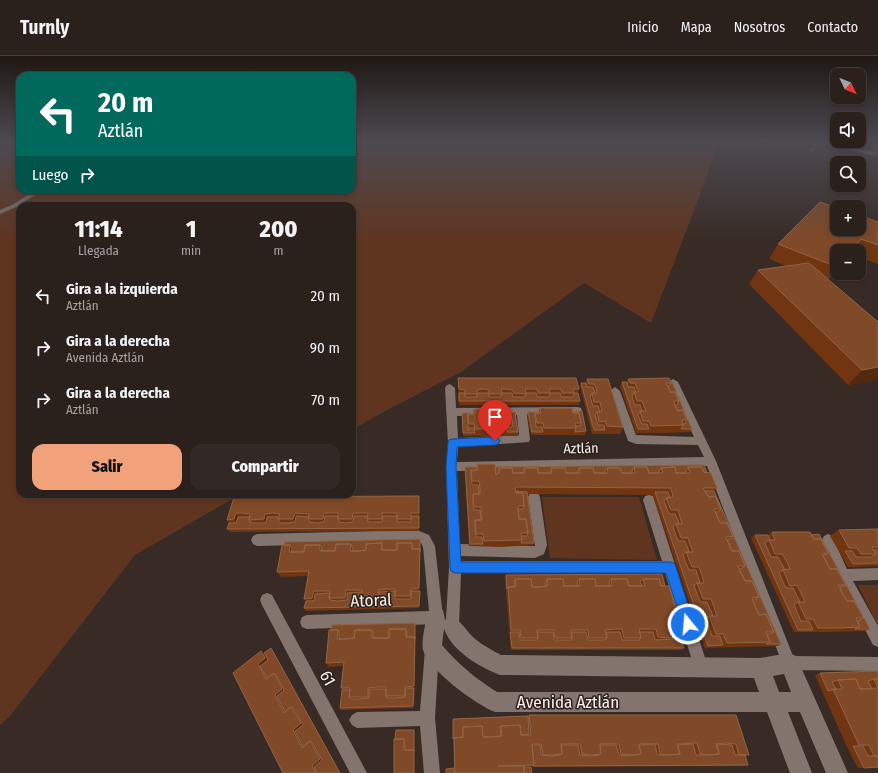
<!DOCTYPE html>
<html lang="es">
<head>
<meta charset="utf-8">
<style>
  :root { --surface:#2a201c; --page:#322825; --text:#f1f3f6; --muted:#a5a3a3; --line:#463e3b; --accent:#f1a27b }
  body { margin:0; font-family:"Fira Sans Condensed",sans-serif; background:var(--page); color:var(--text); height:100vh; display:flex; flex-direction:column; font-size:15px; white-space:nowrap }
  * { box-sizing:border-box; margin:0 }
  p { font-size:13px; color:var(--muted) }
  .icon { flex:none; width:22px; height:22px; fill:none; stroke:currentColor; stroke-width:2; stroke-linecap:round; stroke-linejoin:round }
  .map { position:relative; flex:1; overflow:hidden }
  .panel { position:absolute; left:16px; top:146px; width:340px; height:296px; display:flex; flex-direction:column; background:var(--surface); border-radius:12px; box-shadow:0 2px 6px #0003,0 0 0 1px var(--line) }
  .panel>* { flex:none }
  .guide { position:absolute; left:16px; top:16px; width:340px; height:122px; border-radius:12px; box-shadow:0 2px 6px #0003,0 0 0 1px var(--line); background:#00695c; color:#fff; overflow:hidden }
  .needle { width:26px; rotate:133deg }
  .tools { position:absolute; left:830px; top:12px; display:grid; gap:8px }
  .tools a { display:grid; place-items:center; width:36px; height:36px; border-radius:8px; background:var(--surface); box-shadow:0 2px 6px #0003,0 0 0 1px var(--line); font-size:20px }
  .pin { position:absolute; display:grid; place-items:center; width:34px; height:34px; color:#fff; margin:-41px -17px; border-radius:50% 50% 50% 0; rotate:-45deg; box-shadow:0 0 4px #0007 }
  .pin .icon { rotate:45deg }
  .me { position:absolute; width:44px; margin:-22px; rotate:343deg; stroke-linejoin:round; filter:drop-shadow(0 0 3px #0008) }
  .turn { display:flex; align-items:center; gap:14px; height:84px; padding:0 16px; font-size:18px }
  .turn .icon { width:52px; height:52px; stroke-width:2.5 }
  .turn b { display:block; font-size:28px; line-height:34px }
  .then { display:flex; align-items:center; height:38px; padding:0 16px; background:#0003; gap:8px; font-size:15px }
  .eta { display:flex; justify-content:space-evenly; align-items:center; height:68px; text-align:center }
  .eta b { font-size:24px; font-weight:800; line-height:28px }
  .action { display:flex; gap:8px; margin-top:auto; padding:8px 16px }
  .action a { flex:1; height:46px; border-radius:12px; background:var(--accent); color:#111; font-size:16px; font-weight:800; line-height:46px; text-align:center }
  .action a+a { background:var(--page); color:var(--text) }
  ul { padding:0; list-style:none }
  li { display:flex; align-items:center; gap:12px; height:52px; padding:0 16px }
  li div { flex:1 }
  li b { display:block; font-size:15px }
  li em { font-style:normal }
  header { display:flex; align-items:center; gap:24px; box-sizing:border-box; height:56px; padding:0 20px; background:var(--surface); border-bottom:1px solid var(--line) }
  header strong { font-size:19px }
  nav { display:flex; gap:22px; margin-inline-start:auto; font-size:14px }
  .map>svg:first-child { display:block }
</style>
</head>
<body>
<header>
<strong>Turnly</strong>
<nav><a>Inicio</a><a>Mapa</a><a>Nosotros</a><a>Contacto</a></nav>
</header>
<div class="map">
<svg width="878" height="717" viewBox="0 0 878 717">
  <rect width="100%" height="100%" fill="#382b25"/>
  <path fill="#60351f" d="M0,85H20V134H352V85H718L706,123L651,267L584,227L461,316L387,354L352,374V150H20V438H241L135,499L10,660L0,669Z
    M542,441H639L657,504L550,502Z
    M858,529H878V570Z"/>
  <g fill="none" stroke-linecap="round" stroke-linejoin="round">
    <path fill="#83746d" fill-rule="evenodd" d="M814,85H828L873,96L878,92V97L874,100L819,86L814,95H810L809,94Z
      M36,134H43L16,151L0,158V154L12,149Z
      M673,323L678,326L716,405L793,600L878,601V615L789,614L784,612L707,410L457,415L460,488L535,490L528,441L530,437L534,436L538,437L540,441L547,489L544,498L535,502L461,500V505H662L643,444L645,440L649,439L653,440L708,611L706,616L701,618L696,616L694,611L665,517H461L459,570L457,575L452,577L444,573L442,568L446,563L449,511L446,411L448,387L445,332L447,329L450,328L455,332L456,352L577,351L581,352L582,355L581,358L577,359H527L530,383L529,386L458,391L457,406L704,401L698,389L636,388L628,385L627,382L610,335L615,331L620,335L636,379L694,381L668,326ZM517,359L519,379L458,382L457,360Z
      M417,474L429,479L435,490L443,561L441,566L436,568L307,573L302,571L300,566L302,561L307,559L429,555L423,491L421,487L417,486L257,490L253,488L251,484L253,480L257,478Z
      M828,478L832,480L847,513L878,512V524L853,525L878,570V591L873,589L839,523L822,484L824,480Z
      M267,537L272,539L367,717H350L262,549L260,544L262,539Z
      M432,587L437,589L439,594L435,662L440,717H424L420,670L357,672L352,669L349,664L352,659L357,656L420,655L425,594L427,589Z"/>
    <path fill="#83746d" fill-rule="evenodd" d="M436,552L443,554L445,564L452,561C462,565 466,575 474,582C482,589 492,594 501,599L760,602L789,597L796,600L848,717H826L800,656H788L812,717H790L767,656H495C475,648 430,615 423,594C421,586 426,562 429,554ZM444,573C453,596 478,610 500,619L754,622L759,636H497C476,623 458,608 442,589ZM784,618L791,636H779L773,620Z"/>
  </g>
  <path fill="#713611" d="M878,166V208L859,201V195H837V213L828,224L878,323L848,329L749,228L758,214L786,210L769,203L778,188Z
    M458,322L579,333L578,337L580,345L579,349H459L458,330Z
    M669,322L692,373L690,376L663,377H636L620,330L622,326H627L628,323Z
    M587,323H608L623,371L620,378H592L580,330L581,327H586Z
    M540,352L573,356L586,375L585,379H531L527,360L528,356H539Z
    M474,353L506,357L518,376V380H463L462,357H473Z
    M477,408L495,411L704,409L707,417L717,432L714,435L781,588L777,590L705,592L653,440V439L527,438L534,487L533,489L501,491L469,490L465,411H477Z
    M419,440V475L230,476L227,473L229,467L227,464L234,441Z
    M878,473V510L848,511L830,480L839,474Z
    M772,476L811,479L819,478L870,573L865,575L830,576H794L751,482L755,479H768Z
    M420,499L419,552L306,555L304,552L306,545L304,543L308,520L281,521L277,516Z
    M662,518L665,530L681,573L678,575L684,592L681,594H511L506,536L505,522L506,519Z
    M415,569V609L414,652L341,654L340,652L342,634L341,632L343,610L329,611L326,607Z
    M878,615V712H858L847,691L815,619L820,617Z
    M529,659H736L749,699H745L748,709L743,710L532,711V710L454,712L453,663L528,660Z"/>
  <path fill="#54290f" d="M837,211V213L826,226Z
    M878,311V323L848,329L862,314Z
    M236,457L240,464L238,470L234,463Z
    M295,457L298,464L297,470L293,463Z
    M324,457L326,464L325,469L323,463Z
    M265,458L269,464L267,470L264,463Z
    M290,489L293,495L292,499L289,496Z
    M346,534L348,539V547L345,542Z
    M314,535L317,540L315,547L312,542Z
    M415,569V609L414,652L413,650Z
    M338,574L341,579L340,585L337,583Z
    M271,592L273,594L341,717H340Z
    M261,595L266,599L274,617L278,621L291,651L295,654L310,685L314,687L324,705L319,717H316L258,608Z
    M414,674V675L415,717H414Z"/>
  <path fill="#804a28" stroke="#926447" d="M820,146L837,152V173H859V159L878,166V189L861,183L851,195H837V211L778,188Z
    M809,207L878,266V311L862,314L758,214Z
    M458,322H576L579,333H573L574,337H562L561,333H549L550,337H538L537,333H525L526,338L514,337L513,334L507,333H501L502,338H489V334L483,333L477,334V338H465V334L459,333Z
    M669,322L671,327H666L668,331L670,336H675L679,345H674L675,350L678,355L683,354L687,364H682L683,369L651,370L649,365H643L640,355H646L642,345H637L634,336H639L637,332L635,327H630L628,323Z
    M587,323H608L623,371L607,370L605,365L599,366L597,356L602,355L601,351L600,346H594L592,337H597L596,332L594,328H589Z
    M622,326H627L628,331H634L636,336H634L632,340L633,344L635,349H640L642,355H640L638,359L642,368H647L649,373H638Z
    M671,326H672L692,373H681L683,369V368H685L687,364L683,354L678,355L675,350V349H677L679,345L675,336H670L668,331L667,330H669L671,327Z
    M581,327H586L587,331H593L595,337H592L590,341L593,350H598L600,356H597L595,359L598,369H604L605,374H594Z
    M459,337H465V341H477V337H489V341H501V337H512L513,341H525L526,337H536L537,341H549L550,337H560L561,341H573L574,337H578L580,345H459Z
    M540,352H572L573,357H579L581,367H575L576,372H544L543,367H537L535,357H541Z
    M474,353H505L506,358H511L513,368H507V373H475L474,368H469L468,363V358H474Z
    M582,355L586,375L575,376L576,372V370H580L581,367L579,357H573V356Z
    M515,356L518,376H507V371H512L513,368L511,358H506V357Z
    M528,356H539L540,357H535V361L536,371H542L543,376H532Z
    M462,357H473V358H468V375L469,372H474L475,377H463Z
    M477,408H495L496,419L499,417V412H512L513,417H525L524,412H538V417H552L551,412H565L566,417H580L579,412H593L594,417H608L607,412H620L622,417H635L634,411H647L649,417H663L661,412L675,411L676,417H690L688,411H702L704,416L711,417L717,432H703L709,441L715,440L721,453H714L720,467H727L733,480L726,481L732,495H739L745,510H738L741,517L745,525H752L759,541L752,542L755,550L759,559L766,558L774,576H766L770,586L727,587L723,578H716L709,560H717L714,551L711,543H703L697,527H704L702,519L699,511H692L686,496H693L690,488L688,482H681L676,468H682L678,454H671L666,442L673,441L671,432L515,431L516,437H523L524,450H518L519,463H526L528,477H521L522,484L484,485L483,478H476L475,464H482L481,457V451H474L473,438H480V432L479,425H472L471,414H478Z
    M704,409L707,417L704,416L702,411H688L686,415V417H676L675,411L661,412L659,415V417H649L647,411H634L632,415V417H622L620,412H607L605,415V417H594L593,412H579L578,415V417H566L565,412H551L552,415H550L551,417H538V412H524L523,417H513L512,412H499V417L496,419L495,411Z
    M465,411H477V414H471L472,429H478L479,435V438H473V447L474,454H480L481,464H475V474L476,481H482L483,488H470Z
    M516,435L527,436L534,487H521L522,484L521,480H527L528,477L526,463H519L518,453H523L524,450L523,437H516Z
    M705,435H714L781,588H766L770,586L767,578H770L774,576L766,558L759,559L755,550L753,544H755L759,541L752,525H745L739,513L742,512L745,510L739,495H732L729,488L727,484L729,483L733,480L727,467H720L717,460L716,456H718L721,453L715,440L709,441Z
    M655,436H668L670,442H666L664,445L669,458H675L678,464L679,468H676L673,471L678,485H685L689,496H686L683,499L686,507L689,514H696L700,527H697L694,529L697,538L700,546H707L713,560H709L706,563L709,571L712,580H720L723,589L708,590Z
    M419,440V457H411V463H397V457H382V463H367L368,457H353L352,463H338V457H324L323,463H308L309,458L295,457L293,463H278L280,458L273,457L265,458L264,463L249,464L250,458L243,457H236L234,463L227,464L234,441Z
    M296,460L309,461L308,463L310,466L317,467L324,466L325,460H338V463L339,466L346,467L353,466L354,460H367L368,466H382L383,460H397V466H411L412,460H419V472L227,473L229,467H236L238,461H250L249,464L251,467H266L267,461H279L278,463L280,467H288L295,466Z
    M878,473V491H872L876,498H861L857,492H849L839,474Z
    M772,476H810L814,483H821L828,497L822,498L826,505L830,513H837L846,529H838L842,537L847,545H854L864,562H856L860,571L840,572H818L813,563H806L798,546H805L801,537L797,529L790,530L783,514L790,513L787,506L782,498H775L769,484H775Z
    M819,478L870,573H855L860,571L857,565L864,562L854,545H847L842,537L840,531L846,529L837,513H830L826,505L823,500L828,497L821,483H814L811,479Z
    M755,479H768L770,484H769L765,487L771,501H778L785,514H783L779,516L782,524L786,532H793L800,546H798L794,548L797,556L801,565H809L813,574H798Z
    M420,483V496V493H412V487H397V494H382V487L366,488V494L358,495H352V491L351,488H336L335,495H321L322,492L320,489H305L304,496H291L292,492L290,489H284L285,486Z
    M382,487L381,494H397V487H412V493H420L419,532L411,533V540H395V533H387L379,534L378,541H362V534H346L345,542H329L330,535H314L312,542L304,543L309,515L277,516L282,489H290L289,496H304L305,489H320V495H335L336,488H351L350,495H358L366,494V488Z
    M874,494H878V507L853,508L845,495H852L856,501H871L876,498Z
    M662,518L665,530H661L659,523H643L640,525L642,530H629L627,523H611L609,526L610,530H596L595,523H579L577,526L578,530H564L563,523H547L546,526V530L540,531H532L531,523H515L514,526L515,531H508L507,533L506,519Z
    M515,523H531L532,531H540L548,530L547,523H563L564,530H580L579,523H595L596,530H612L611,523H627L629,530H645L643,523H659L661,530H669L681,573H673L675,581L667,582L658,581L656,573H639L641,582H624L622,573H614L605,574L607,582H589L588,574H571L572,582H555L554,574H537L538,582H521L520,574H511L508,531L516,530Z
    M395,535V543H411V535H420L419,550L304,552L306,545H314L315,538L330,537L329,542L330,544L338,545L347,544V537L362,536V541L363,544H371L379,543V536Z
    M415,567V583V581H407L406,573H389V582H373V576L372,574H355L354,582L346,583H339V577L338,574H331L332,569Z
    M389,573H406V581H415L414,630L405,631V640H386V631H377L368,632V641H349L350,632H341L344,606L326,607L329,574H338L337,583H346L354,582L355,574H372V582H389Z
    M674,575H678L684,592H512L510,576H519L520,584H537L538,582L537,576H553L554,584H571L572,582V576H586L588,584H605L607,582L606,576H620L622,584H639L641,582L640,576H653L655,584L672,583L675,581Z
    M271,592L340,717H317L314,711L322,704L312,686L310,685L303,691L295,675L303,669L298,660L293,652L291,651L285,656L277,640L284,634L276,619L274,617L267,622L260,610L268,604L264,597Z
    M261,595L265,602L258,608L266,623L274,617L282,633L275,639L284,657L291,651L301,667L293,674L302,692L310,685L320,703L312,710L316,717H283L233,617Z
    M878,615V623H874L868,625L872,633H860L856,623L838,624L832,626L836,633L828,635L820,617Z
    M856,623L860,633L878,632V700H874L869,689H859L833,633H842L838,624Z
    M874,623H878V632Z
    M405,632H414L413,650L340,652L342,634H350L349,641L350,643H359L369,642V633H386V640L387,642H396L405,641Z
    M529,659H736L749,699H739L736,688L726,687L716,688L719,698L710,699L700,698L697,687L677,688L680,698L670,699L660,698L658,688H639L641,698L631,699L621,698L619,688H600L601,698L592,699L582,698L580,688H561L562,698L552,699H543L541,688H532L534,709L498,710H524V717H455L454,682L463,681V671L482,670L483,681H492L502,680L501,670L520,669L521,679H531Z
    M528,660L529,679H521L520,669L501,670L500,671L501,680L492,681H483L482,670L463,671V681L454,682L453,683V663Z
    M396,674H414V695V694H405L404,683H395Z
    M394,683H404V694H414V717H394Z
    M655,688L657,699H667L680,698L678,689L693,688L696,699H706L719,698L717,688L732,689L735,699H745L748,709L533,710V709H534L532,689H540L541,699L551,700L560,699L562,698L561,689H578L580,699L590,700L599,699L601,698L600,689H616L619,699L628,700L641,698L639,689Z
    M853,690H863L868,700H878V711L864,712Z
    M524,711H531L532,717H524Z
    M454,712V717H446V713Z"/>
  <linearGradient id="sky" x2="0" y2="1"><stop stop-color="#1f1814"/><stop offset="0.46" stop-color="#4d4a51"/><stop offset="1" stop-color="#4d4a51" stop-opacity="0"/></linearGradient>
  <rect width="878" height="186" fill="url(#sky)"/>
  <path fill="#1a73e8" stroke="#114b97" d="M495,381L498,382L500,385L498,388L495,389L457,391L456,411L461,506H670L674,507L676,511L694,568L692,573L688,575L684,573L666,517H455L451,515L450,511L446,411L448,387L449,384L452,383Z"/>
  <g text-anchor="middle" stroke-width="3" stroke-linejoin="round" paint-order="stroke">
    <g font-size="14" fill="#f8f0ec" stroke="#2e211c">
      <text transform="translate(581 392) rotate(-1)" y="5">Aztlán</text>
    </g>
    <g font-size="17" fill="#f8f0ec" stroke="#2e211c">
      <text transform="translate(371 544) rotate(-2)" y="6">Atoral</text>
      <text transform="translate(328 622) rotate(62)" y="6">61</text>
      <text x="568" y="652">Avenida Aztlán</text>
    </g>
  </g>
</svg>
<div class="tools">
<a><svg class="needle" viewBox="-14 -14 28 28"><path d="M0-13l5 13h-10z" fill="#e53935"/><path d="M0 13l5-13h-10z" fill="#a5a3a3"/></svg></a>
<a><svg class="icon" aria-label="sound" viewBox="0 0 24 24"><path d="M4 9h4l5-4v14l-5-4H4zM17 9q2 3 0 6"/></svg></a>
<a><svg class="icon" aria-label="search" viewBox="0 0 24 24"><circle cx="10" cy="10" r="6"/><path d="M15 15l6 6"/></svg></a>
<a>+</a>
<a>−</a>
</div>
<div class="pin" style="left:495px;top:385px;background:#d93025"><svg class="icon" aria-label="arrive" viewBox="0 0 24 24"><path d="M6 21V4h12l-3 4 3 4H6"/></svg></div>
<svg class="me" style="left:688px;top:568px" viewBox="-20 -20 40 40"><circle r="17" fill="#1a73e8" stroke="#fff" stroke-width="3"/><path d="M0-11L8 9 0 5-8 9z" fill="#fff"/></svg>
<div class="guide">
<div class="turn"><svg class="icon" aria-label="left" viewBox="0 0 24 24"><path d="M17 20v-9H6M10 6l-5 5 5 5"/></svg><div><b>20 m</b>Aztlán</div></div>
<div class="then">Luego<svg class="icon" aria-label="right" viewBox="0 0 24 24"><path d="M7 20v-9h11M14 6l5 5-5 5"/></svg></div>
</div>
<section class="panel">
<div class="eta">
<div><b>11:14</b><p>Llegada</p></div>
<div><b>1</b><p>min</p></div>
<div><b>200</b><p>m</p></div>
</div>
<ul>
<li><svg class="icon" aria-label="left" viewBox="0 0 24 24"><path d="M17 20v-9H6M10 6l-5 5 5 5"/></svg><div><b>Gira a la izquierda</b><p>Aztlán</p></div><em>20 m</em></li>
<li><svg class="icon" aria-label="right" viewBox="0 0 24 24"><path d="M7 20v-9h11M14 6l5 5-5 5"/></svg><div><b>Gira a la derecha</b><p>Avenida Aztlán</p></div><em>90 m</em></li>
<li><svg class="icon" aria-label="right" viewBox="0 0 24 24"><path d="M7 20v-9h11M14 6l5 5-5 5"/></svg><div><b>Gira a la derecha</b><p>Aztlán</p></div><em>70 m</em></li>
</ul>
<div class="action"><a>Salir</a><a>Compartir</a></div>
</section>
</div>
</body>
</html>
